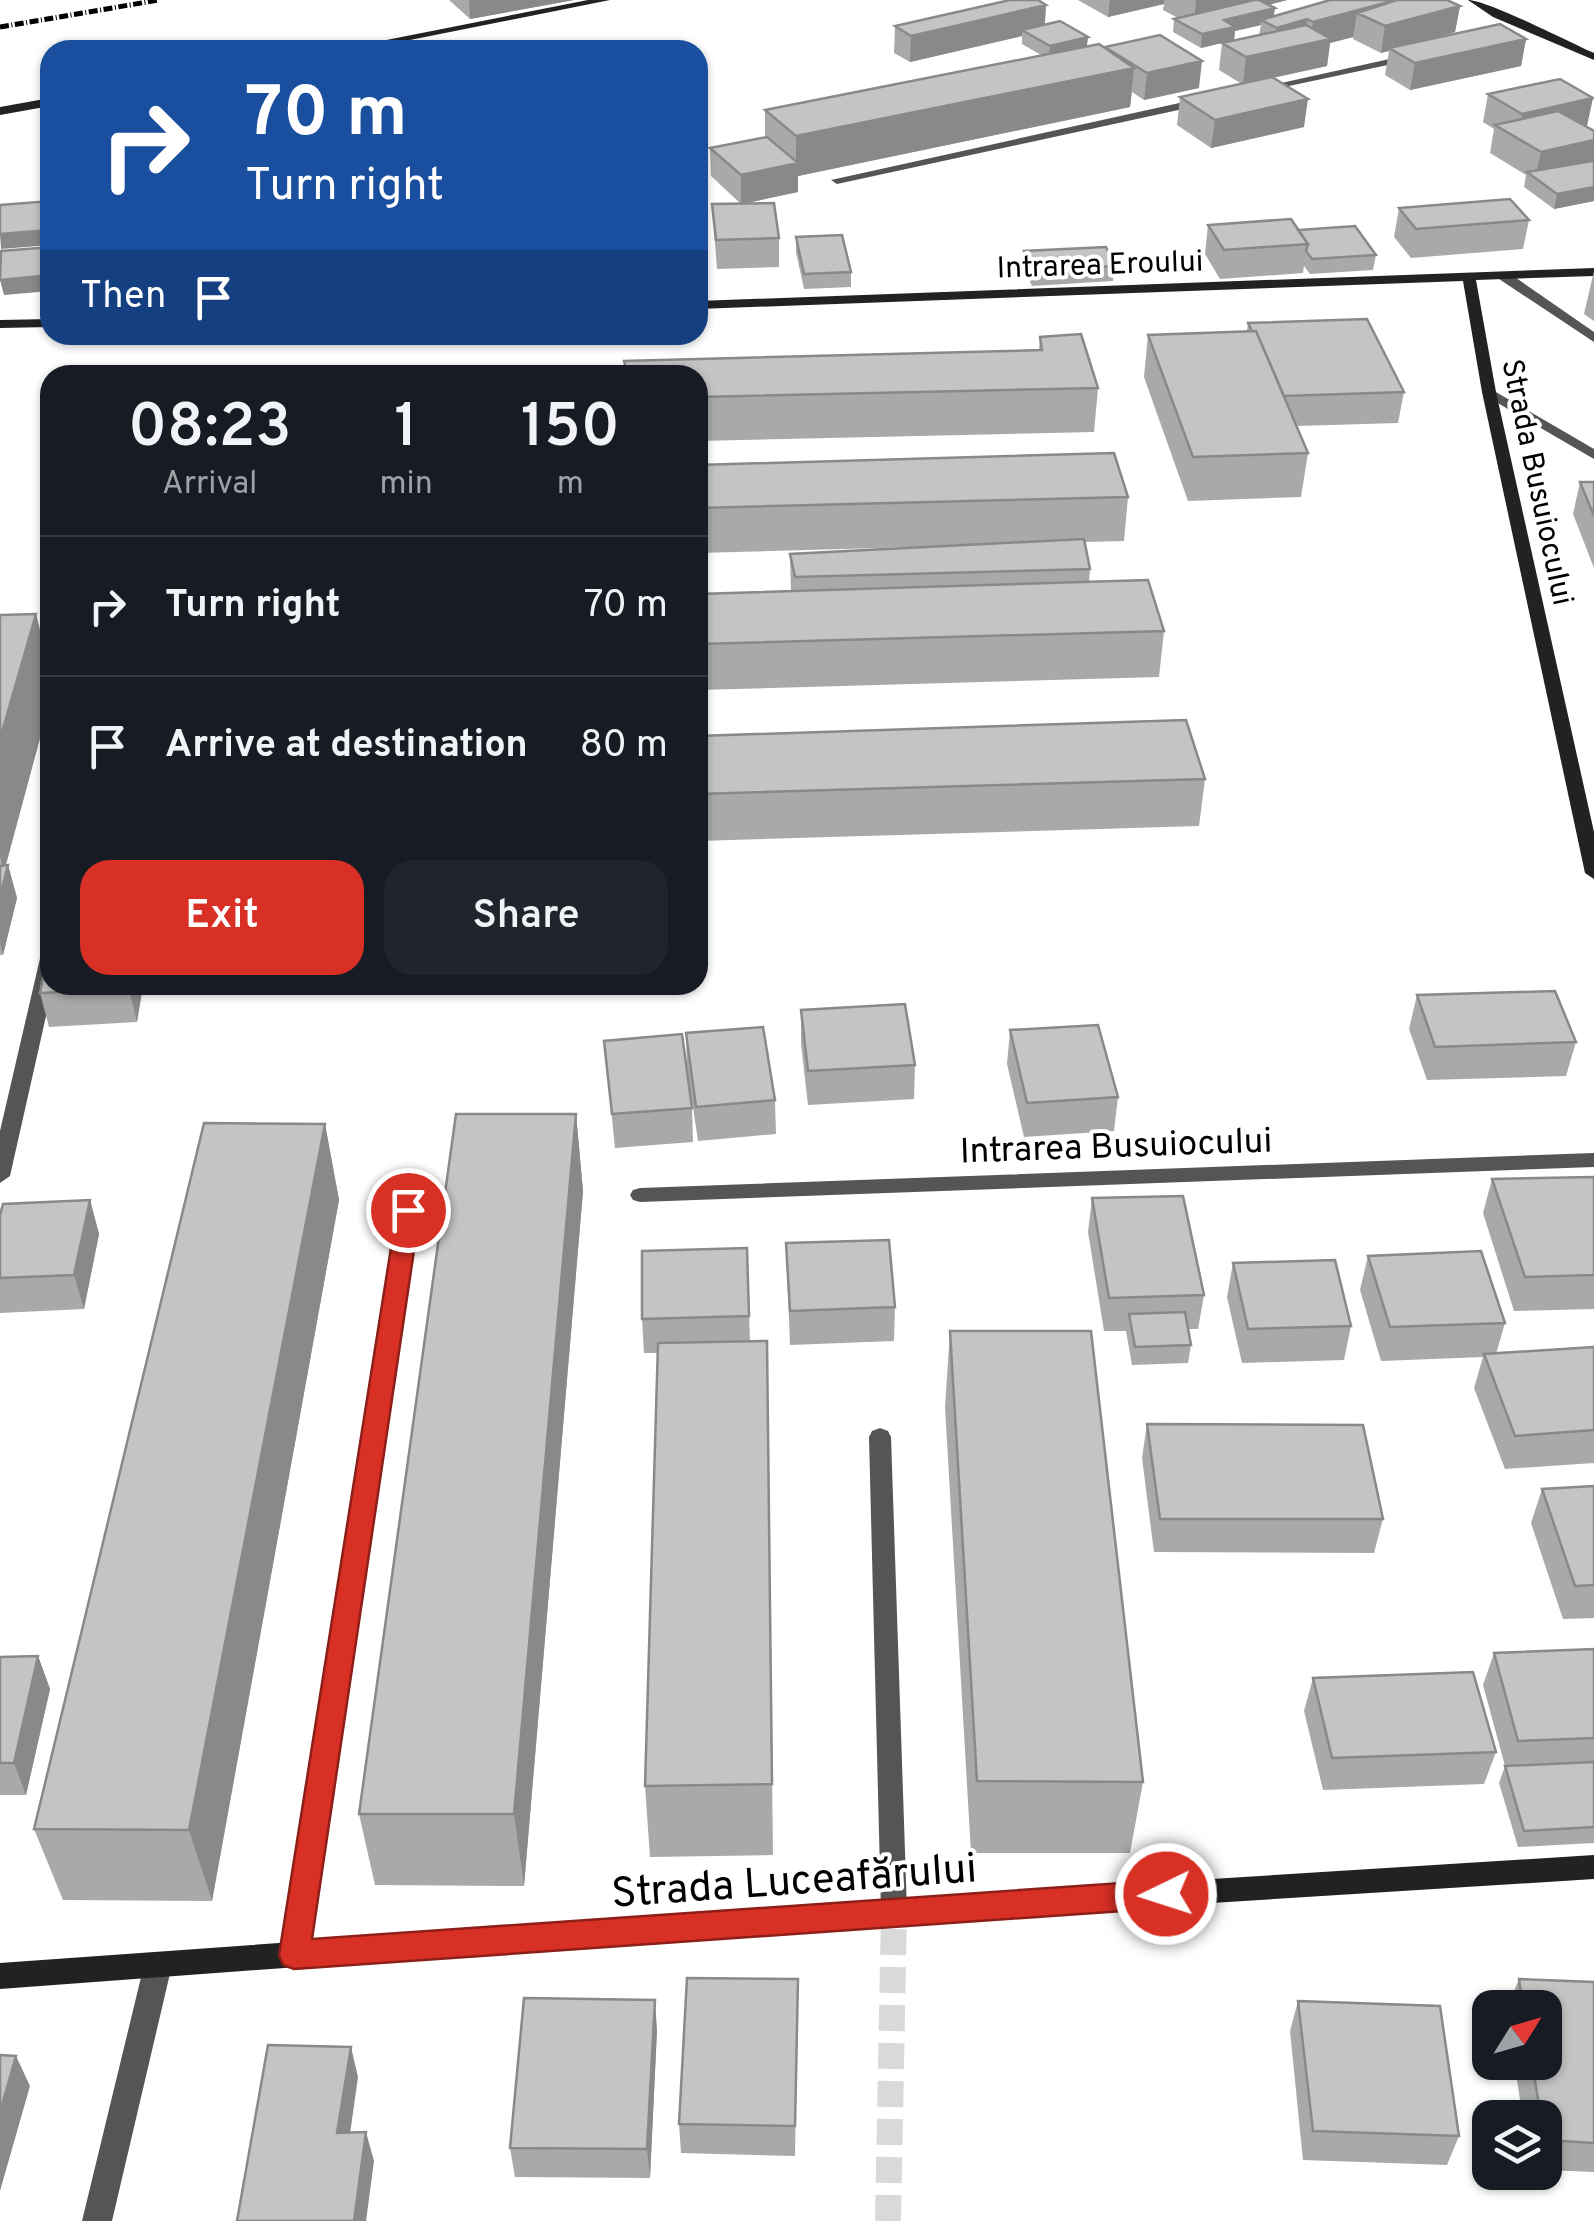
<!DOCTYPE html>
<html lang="en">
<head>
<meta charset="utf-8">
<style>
  :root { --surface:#171b24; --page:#20242c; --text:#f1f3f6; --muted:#9ea1a6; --line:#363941; --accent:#d93025 }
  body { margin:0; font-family:Overpass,sans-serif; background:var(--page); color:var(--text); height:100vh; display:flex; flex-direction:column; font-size:38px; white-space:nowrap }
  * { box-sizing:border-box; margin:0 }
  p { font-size:32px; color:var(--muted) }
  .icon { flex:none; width:55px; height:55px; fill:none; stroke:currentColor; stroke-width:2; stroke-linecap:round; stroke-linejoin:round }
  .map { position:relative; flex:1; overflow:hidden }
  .side { position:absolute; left:40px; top:365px; width:668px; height:630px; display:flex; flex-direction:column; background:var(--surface); border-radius:30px; box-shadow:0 2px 8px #0004 }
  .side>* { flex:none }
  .guide { position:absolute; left:40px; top:40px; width:668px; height:305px; border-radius:30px; box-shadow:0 2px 8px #0004; background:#1a4fa0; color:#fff; overflow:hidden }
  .needle { width:65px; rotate:53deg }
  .fabs { position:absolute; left:1472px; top:1990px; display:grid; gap:20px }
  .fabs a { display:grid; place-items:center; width:90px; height:90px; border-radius:20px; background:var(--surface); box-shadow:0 2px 8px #0004; font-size:50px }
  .pin { position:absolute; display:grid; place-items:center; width:85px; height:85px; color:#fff; margin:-42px; border:5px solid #fff; border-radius:50%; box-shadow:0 2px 10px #0007 }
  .me { position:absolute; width:110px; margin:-55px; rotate:266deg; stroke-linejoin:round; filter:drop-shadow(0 0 8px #0008) }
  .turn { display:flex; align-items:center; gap:35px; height:210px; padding:0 40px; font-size:45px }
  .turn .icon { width:130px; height:130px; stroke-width:2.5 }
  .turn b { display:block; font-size:70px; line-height:85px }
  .then { display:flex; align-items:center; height:95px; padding:0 40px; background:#0003; gap:20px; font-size:38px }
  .eta { display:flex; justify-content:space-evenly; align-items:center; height:170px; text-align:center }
  .eta b { font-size:60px; font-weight:600; line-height:70px }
  .cta { display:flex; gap:20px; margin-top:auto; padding:20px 40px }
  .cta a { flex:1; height:115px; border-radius:30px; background:var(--accent); color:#fff; font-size:40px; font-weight:600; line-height:115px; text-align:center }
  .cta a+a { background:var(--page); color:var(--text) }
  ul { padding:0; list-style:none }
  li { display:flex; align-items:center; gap:30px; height:140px; padding:0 40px; border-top:2px solid var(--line) }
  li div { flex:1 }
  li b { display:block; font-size:38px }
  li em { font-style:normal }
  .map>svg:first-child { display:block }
</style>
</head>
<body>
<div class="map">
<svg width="1594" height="2221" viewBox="0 0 1594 2221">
  <rect width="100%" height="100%" fill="#fff"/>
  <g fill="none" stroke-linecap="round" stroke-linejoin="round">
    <path stroke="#d9d9d9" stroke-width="26" stroke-dasharray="26 12" stroke-linecap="butt" d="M888,2221L894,1911"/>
    <path fill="#555" fill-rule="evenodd" d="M1412,54L1418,57L1416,59L1260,92L1254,89Z
      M1202,98L1206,100V104L837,184L831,180Z
      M1499,273H1509L1594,332V342L1499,279Z
      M1489,388L1594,449V459L1484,395L1482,392Z
      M50,948L53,985L10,1176L0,1183V1131L41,954Z
      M1594,1153V1167L640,1202L633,1200L630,1195L633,1190L640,1188Z
      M409,1203L416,1206L419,1211L307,1955L304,1964L294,1968L284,1964L281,1955L399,1211L402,1206Z
      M880,1428L888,1431L891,1437L907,1911L903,1920L894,1923L885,1920L881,1911L869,1437L872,1431Z
      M158,1952L168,1956L172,1965L112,2221H82L144,1965L148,1956Z"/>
    <path fill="#222" fill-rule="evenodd" d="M588,0H610L360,50H336Z
      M1468,0C1487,0 1569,42 1594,53V60L1493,17Z
      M50,98V106L0,115V107Z
      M1594,268V276L1476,280L1496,392L1594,832V879L1585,873L1482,392L1463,281L698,309V301Z
      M50,319V327L0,328V320Z
      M1594,1855V1879L894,1923L0,1989V1963L894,1899Z"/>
    <path stroke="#000" stroke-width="5" stroke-dasharray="9 2.5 1 2.5" stroke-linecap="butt" d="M0,27L159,0"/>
  </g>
  <path fill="#a9a9a9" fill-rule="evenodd" d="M449,0H574L470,19Z
    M1078,0H1287L1268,5L1274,16L1460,6L1455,32L1430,39H1526L1521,66L1410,90L1385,75L1389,51L1381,53L1353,39V37L1330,43L1327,66L1273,78L1304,127L1211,148L1177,125L1180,97L1242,84L1219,70L1222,43L1201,48L1173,32L1174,19L1178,18L1163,10L1164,4L1108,17ZM1261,25L1259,35L1234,40L1235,31Z
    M1046,5L1045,25L1088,37L1087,46L1105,48L1199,88L1144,100L1132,92L1130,107L798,176V192L743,204L779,238V267L717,269L712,204H741L711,176L710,148L765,137V110L1041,55L1022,44V36L910,62L894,53L895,26Z
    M1488,94L1587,126H1585L1594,131V201L1554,209L1524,187L1526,175L1490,153L1494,129L1483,122Z
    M698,157L705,234L706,276H698Z
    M1399,208L1529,220L1523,249L1411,258L1394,237Z
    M1208,225L1298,230L1376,255L1373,270L1310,274L1304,266L1303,273L1220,279L1205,254Z
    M796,237L851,272V287L804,289L796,252Z
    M1024,251L1115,266L1113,281L1032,286L1023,266Z
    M1594,271V321L1584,314Z
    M1248,323L1404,392L1398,423L1297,426L1308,453L1301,497L1188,501L1144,377L1148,335L1247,331Z
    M1040,337L1098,388L1094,432L698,441V375H625L624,361L1039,350Z
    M698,465L1128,497L1124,541L1085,542L1090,569L1089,582L1164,631L1159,677L698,690V594L791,591L790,554L953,546L698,553Z
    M1580,482H1594V568L1573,514Z
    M36,614L50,671V701L6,865H8L17,898L3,955H0V615Z
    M698,736L1205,779L1199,826L698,841Z
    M143,985L137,1022L49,1027L40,993Z
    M1417,995L1576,1042L1566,1076L1427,1080L1409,1029Z
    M801,1010L915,1065L914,1099L808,1105L801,1044Z
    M1010,1030L1118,1097L1114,1131L1024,1137L1007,1064Z
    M686,1033L775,1100L776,1134L698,1141L687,1067Z
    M604,1041L692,1108L693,1142L615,1148Z
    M576,1114L583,1191L524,1886L375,1885L359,1814Z
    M325,1124L339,1200L212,1901L63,1900L34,1829Z
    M1594,1177V1309L1514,1311L1483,1213L1492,1179Z
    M1092,1198L1204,1295L1198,1329H1188L1191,1345L1188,1363L1132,1365L1126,1331H1104L1088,1232Z
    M90,1200L99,1234L84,1309L0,1313V1278Z
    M786,1243L895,1307L894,1341L790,1345Z
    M747,1248L750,1342L767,1341L773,1855L650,1857L645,1786L658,1353H644L642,1319Z
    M1368,1256L1505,1323L1496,1354L1594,1347V1463L1505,1469L1474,1388L1483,1357L1381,1361L1360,1290Z
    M1233,1263L1351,1326L1344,1360L1242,1363L1227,1297Z
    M950,1331L1143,1782L1130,1853H971L945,1407Z
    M1147,1424L1383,1519L1374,1553L1154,1552L1142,1458Z
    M1594,1486V1618L1563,1619L1531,1523L1542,1489Z
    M1594,1649V1843L1518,1847L1499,1783L1505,1766L1483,1685L1494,1653Z
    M38,1656L50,1689L26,1795H0V1657Z
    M1313,1678L1496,1752L1484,1784L1323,1790L1304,1711Z
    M798,1979L795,2156L681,2153L679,2124Z
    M1519,1979L1594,1982V2172L1545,2170V2118H1523L1514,2062H1545V2008H1507Z
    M1298,2001L1459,2136L1447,2165L1303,2160L1290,2031Z
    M657,2030L650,2178L515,2177L510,2148Z"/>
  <path fill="#898989" d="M469,0H574L470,19Z
    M1110,0H1164V4L1108,17Z
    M1196,0H1287L1194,25Z
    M1396,0L1460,6L1455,32L1392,50L1389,48V51L1381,53L1385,26L1357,13L1353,37L1330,43L1327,66L1243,84L1246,57L1274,51L1277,28L1307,19L1304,45L1310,44L1313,22Z
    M1046,5L1044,31L1022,30V36L910,62L911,36Z
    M1275,8L1273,22L1261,20V25L1235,31L1234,40L1201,48L1202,34L1224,20Z
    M1088,37L1086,50L1049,60L1050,46Z
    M1526,39L1521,66L1410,90L1415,63Z
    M1202,61L1199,88L1144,100L1147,73Z
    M1134,68L1130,107L798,176V192L741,204V175L796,164V136Z
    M1593,98L1587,126L1521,141L1517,138L1522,114Z
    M1308,99L1304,127L1211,148L1215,120Z
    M1594,140V167L1535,178L1541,152Z
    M1594,187V201L1554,209L1557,194Z
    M50,230V245L1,249L0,234Z
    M50,275V291L4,295L0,280Z
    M36,614L50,671V701L4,871L0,856V739Z
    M8,865L17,898L3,955L0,942V897Z
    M129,985H143L137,1022L129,989Z
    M576,1114L583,1191L524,1886L514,1814Z
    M325,1124L339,1200L212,1901L189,1830Z
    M90,1200L99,1234L84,1309L74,1275Z
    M38,1656L50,1689L26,1795L14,1763Z
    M655,2000L657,2030L650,2178L647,2149Z
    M351,2047L358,2077L346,2162L337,2133Z
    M16,2056L30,2086L0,2191V2112Z
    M366,2132L374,2161L366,2221H354Z"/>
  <path fill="#c4c4c4" stroke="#898989" stroke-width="2.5" d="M1010,0H1038L1046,5L911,36L895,26Z
    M1254,0H1259L1275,8L1224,20L1235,27L1202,34L1174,19Z
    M1330,0H1396L1313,22L1307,19L1277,28L1261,20Z
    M1397,0H1447L1460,6L1385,26L1357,13Z
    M1060,21L1088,37L1050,46L1022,30Z
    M1500,24L1526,39L1415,63L1389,48Z
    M1306,25L1331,39L1246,57L1222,43Z
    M1160,35L1202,61L1147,73L1105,47Z
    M1099,44L1134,68L796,136L765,110Z
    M1272,77L1308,99L1215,120L1180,97Z
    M1560,79L1593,98L1522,114L1488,94Z
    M1558,111L1594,131V140L1541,152L1495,125Z
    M767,137L798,163L741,175L710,148Z
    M698,157L705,234H698Z
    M1592,161L1594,162V187L1557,194L1527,172Z
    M1510,199L1529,220L1416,229L1399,208Z
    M50,201V230L0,234V205Z
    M774,203L779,238L716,240L712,204Z
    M1291,219L1308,244L1224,250L1208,225Z
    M1355,226L1376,255L1312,259L1306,251L1308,244L1298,230Z
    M842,235L851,272L804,274L796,237Z
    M50,247V275L0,280L1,251Z
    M1106,247L1115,266L1033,271L1024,251Z
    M1367,319L1404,392L1284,396L1256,331H1252L1248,323Z
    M1256,331L1308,453L1193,457L1148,335Z
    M1081,334L1098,388L698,397V375H628L624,361L1042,350L1040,337Z
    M1114,453L1128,497L698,508V465Z
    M1580,482H1594V516Z
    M1084,539L1090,569L795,577L790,554Z
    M1148,580L1164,631L698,644V594Z
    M36,614L0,739V615Z
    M1186,720L1205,779L698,794V736Z
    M8,865L0,897V866Z
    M50,944V985H129V989L40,993Z
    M1555,991L1576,1042L1435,1047L1417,995Z
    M905,1004L915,1065L808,1071L801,1010Z
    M1098,1025L1118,1097L1027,1103L1010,1030Z
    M763,1027L775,1100L696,1107L686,1033Z
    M682,1034L692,1108L612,1114L604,1041Z
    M456,1114H576L514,1814H359Z
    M204,1123L325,1124L189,1830L34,1829Z
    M1594,1177V1275L1525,1277L1492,1179Z
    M1183,1196L1204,1295L1109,1298L1092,1198Z
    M90,1200L74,1275L0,1278V1215L3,1204Z
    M889,1240L895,1307L790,1311L786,1243Z
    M747,1248L749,1316L642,1319V1251Z
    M1481,1251L1505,1323L1390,1327L1368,1256Z
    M1335,1260L1351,1326L1248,1329L1233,1263Z
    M1185,1312L1191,1345L1135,1347L1129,1314Z
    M950,1331H1091L1143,1782L977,1781Z
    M767,1341L772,1784L645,1786L658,1343Z
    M1594,1347V1430L1515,1436L1484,1354Z
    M1147,1424L1363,1425L1383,1519H1160Z
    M1594,1486V1585L1575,1586L1542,1489Z
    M1594,1649V1738L1518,1741L1494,1653Z
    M38,1656L14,1763H0V1657Z
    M1473,1672L1496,1752L1332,1758L1313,1678Z
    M1594,1762V1827L1524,1831L1505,1766Z
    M687,1978L798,1979L795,2126L679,2124Z
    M1519,1979L1594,1982V2143L1545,2140V2118H1541L1532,2062H1545V2008H1523Z
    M524,1998L655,2000L647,2149L510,2148Z
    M1298,2001L1440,2006L1459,2136L1313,2131Z
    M268,2045L351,2047L337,2133L366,2132L354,2221H237Z
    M0,2055L16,2056L0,2112Z"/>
  <path fill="#d93025" stroke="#8d1f18" stroke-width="2.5" d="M408,1202L420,1210L312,1939L1166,1880L1177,1884L1181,1894L1177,1904L1166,1908L294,1969L283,1965L279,1955L397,1210Z"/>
  <g text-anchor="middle" stroke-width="8" stroke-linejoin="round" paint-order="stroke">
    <g font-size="30" fill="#000" stroke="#fff">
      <text transform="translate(1100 264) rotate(-2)" y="10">Intrarea Eroului</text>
      <text transform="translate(1538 482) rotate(78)" y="10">Strada Busuiocului</text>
    </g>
    <g font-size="35" fill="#000" stroke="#fff">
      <text transform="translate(1116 1145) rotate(-2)" y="12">Intrarea Busuiocului</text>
    </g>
    <g font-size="42" fill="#000" stroke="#fff">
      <text transform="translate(794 1879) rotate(-4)" y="15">Strada Luceafărului</text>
    </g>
  </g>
</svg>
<div class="fabs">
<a><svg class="needle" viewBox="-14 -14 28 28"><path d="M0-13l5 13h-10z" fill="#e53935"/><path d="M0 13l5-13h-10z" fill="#9ea1a6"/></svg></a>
<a><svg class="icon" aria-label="layers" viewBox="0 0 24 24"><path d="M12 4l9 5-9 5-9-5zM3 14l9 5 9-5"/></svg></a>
</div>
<div class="pin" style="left:408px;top:1210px;background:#d93025"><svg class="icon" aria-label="arrive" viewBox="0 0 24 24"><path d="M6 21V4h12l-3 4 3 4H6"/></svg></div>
<svg class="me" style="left:1166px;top:1894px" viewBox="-20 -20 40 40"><circle r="17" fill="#d93025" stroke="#fff" stroke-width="3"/><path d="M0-11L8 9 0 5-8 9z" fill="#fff"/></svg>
<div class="guide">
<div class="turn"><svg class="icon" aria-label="right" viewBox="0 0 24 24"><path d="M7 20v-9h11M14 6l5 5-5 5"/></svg><div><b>70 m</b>Turn right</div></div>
<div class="then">Then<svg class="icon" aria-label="arrive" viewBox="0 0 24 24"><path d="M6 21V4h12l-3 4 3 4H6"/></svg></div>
</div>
<section class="side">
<div class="eta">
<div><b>08:23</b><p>Arrival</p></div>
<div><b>1</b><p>min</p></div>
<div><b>150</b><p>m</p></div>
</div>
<ul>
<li><svg class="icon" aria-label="right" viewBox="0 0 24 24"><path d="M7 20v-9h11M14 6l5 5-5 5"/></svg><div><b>Turn right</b></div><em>70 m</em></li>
<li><svg class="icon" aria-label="arrive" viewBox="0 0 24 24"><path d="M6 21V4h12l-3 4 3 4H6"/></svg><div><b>Arrive at destination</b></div><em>80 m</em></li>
</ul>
<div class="cta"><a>Exit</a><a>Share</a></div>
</section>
</div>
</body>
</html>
